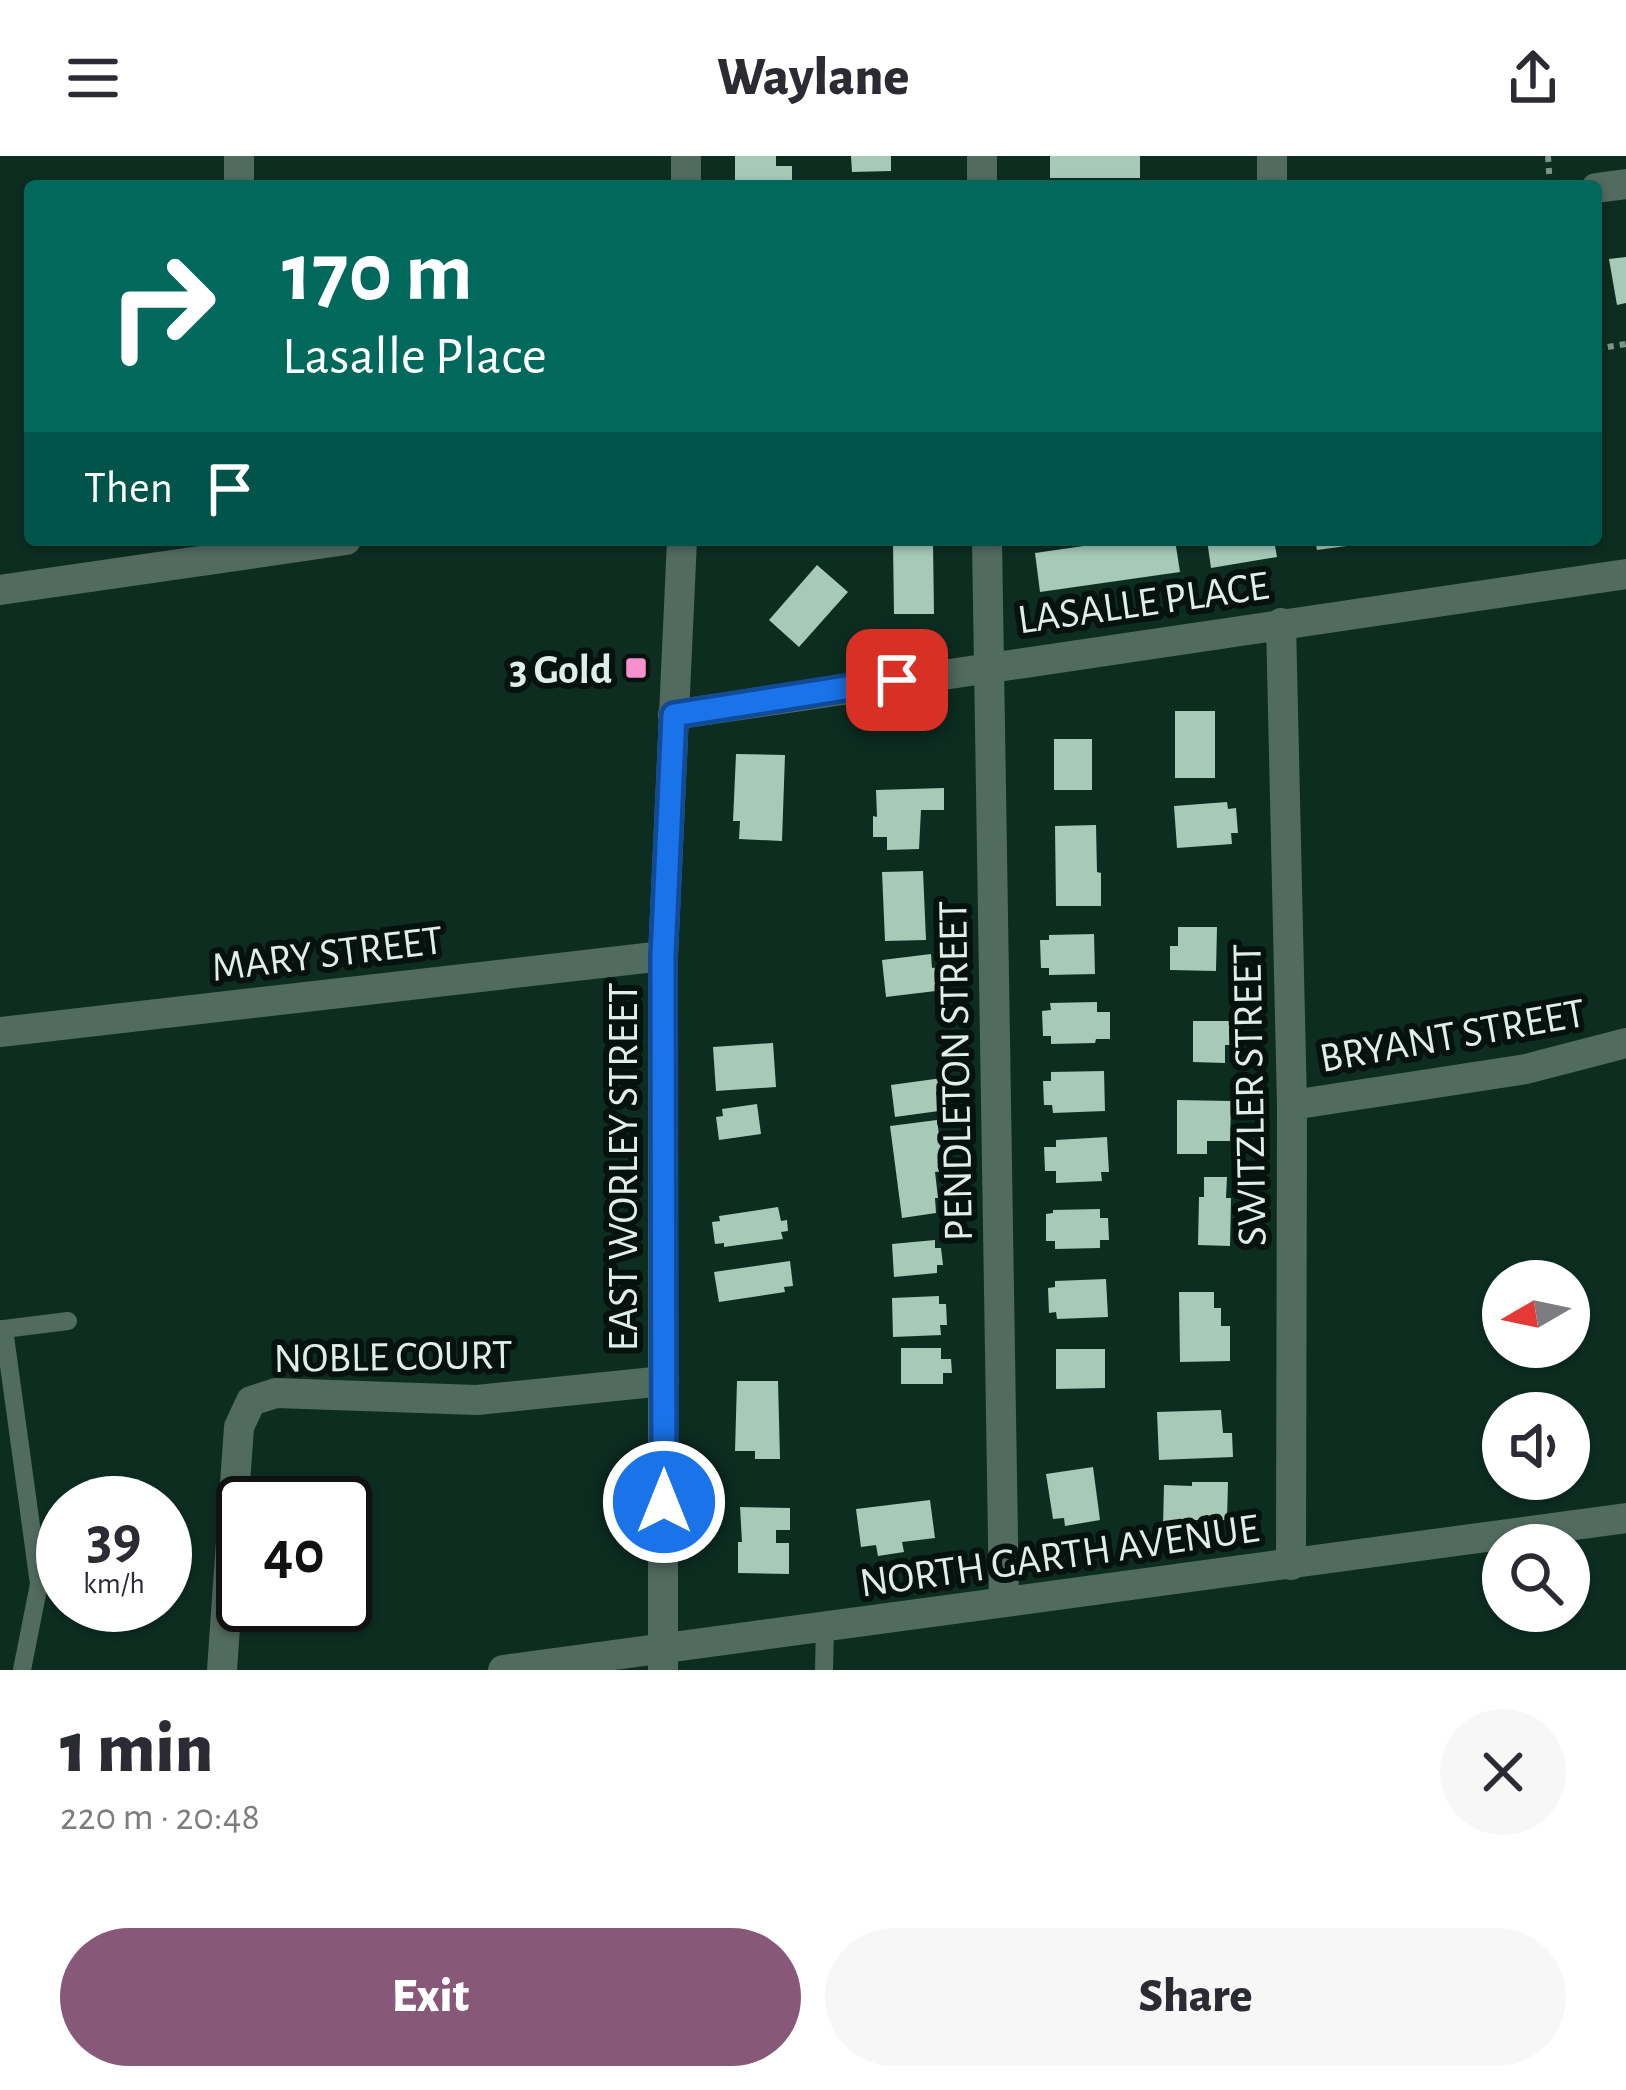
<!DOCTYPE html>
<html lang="en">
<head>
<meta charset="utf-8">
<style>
  :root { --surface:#fff; --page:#f7f7f7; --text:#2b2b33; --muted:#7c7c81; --accent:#875878 }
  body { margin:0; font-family:"Alegreya Sans",sans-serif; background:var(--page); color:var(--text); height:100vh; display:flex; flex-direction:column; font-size:45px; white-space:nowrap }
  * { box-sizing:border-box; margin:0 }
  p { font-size:39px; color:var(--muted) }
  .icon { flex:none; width:66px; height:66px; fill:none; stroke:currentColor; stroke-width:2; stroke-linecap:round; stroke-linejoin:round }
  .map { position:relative; height:1514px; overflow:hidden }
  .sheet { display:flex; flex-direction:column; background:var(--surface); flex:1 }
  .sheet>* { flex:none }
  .hud { position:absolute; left:24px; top:24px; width:1578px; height:366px; border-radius:12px; box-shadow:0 3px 9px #0004; background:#00695c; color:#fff; overflow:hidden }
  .needle { width:78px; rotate:261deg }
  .buttons { position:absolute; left:1482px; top:1104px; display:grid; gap:24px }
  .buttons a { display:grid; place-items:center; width:108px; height:108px; border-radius:50%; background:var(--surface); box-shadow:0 3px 9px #0004; font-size:60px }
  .speed { position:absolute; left:36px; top:1320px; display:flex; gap:24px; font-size:60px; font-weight:700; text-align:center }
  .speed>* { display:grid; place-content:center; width:156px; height:156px; border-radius:50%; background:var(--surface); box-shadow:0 3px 9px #0004; line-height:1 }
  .speed small { font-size:30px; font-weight:400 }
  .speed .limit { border:6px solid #111; border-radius:18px; background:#fff; color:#111 }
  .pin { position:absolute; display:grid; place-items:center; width:102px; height:102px; color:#fff; margin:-51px; border-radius:24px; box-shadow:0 6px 18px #0006 }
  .me { position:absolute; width:132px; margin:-66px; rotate:0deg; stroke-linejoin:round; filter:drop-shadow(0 0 9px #0008) }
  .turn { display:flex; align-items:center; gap:42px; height:252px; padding:0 60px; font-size:54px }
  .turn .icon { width:156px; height:156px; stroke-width:2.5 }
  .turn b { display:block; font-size:84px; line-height:102px }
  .then { display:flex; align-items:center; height:114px; padding:0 60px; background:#0003; gap:24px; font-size:45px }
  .round { display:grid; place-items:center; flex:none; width:126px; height:126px; border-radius:63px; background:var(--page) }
  .summary { display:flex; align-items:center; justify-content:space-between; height:204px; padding:0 60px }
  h1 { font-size:72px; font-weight:800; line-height:90px }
  .primary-button { display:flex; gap:24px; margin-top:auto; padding:24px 60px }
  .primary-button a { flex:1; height:138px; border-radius:72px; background:var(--accent); color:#fff; font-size:48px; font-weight:800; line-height:138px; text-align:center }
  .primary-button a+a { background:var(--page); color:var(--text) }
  header { display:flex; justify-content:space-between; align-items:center; height:156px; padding:0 60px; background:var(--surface); font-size:54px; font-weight:800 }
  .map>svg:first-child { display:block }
</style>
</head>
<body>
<header><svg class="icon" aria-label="menu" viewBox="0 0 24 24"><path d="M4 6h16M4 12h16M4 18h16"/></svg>Waylane<svg class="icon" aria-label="share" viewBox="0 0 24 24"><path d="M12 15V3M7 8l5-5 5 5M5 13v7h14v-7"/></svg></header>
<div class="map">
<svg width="1626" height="1514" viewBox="0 0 1626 1514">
  <rect width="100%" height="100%" fill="#0d2d21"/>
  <path fill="#a6c9b8" d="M735,0H776V10H792V30H735Z
    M851,0H891V15L852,16Z
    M1050,0H1140V22H1050Z
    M1626,101V147L1617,149L1609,103Z
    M1125,384H1175L1180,416L1040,436L1035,397Z
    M1207,384H1274L1277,401L1211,412Z
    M1315,384H1369V387L1317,394Z
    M933,386L934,458H894L893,387Z
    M817,409L848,436L799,491L769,464Z
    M1175,555H1215V622H1175Z
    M1054,583H1092V634H1054Z
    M736,598L785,599L782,685L739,683L740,665H733Z
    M944,632V654H921L919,693L887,694V681H873V660L877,661L876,634Z
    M1227,646L1228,653L1236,652L1238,677H1231L1232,688L1177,692L1174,650Z
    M1096,669L1097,716L1101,717V750H1056L1055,670Z
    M923,715L926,784L885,785L882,716Z
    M1178,771H1217L1216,815L1170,814V790H1178Z
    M1094,778L1095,818L1049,819V812H1041L1040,784H1049V779Z
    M931,798L932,812L941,811L944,834L886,841L882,804Z
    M1097,846V856H1110V883H1096L1095,887L1051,888V880H1043L1042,855L1051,854L1050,847Z
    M1193,865H1233V889H1225V907L1193,906Z
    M773,887L776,931L716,935L713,891Z
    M1104,915L1105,955L1053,957L1052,949H1044L1043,925H1051V916Z
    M942,922L944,935L936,936L939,955L895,961L891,929Z
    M1177,944L1231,945L1230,985H1207V998H1177Z
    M757,948L761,978L719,984L716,961L723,960L722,953Z
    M937,964L944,1015L935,1016L938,1042H935L936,1057L902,1062L890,970Z
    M1107,981L1109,1016H1101L1102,1025L1056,1027V1015H1045L1044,991H1056V984Z
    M1204,1021H1227L1226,1042H1231L1230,1090L1198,1089L1199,1041H1204Z
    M778,1051L781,1065L787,1064L788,1075L781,1076L783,1083L724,1091V1087L715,1088L712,1066L720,1065L719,1060Z
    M1100,1053V1062H1108L1109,1084H1100V1092L1055,1093V1085H1046V1058L1053,1057V1054Z
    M935,1084V1092H941L943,1109H937V1117L894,1121L892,1088Z
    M790,1105L793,1130L784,1131L785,1136L719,1146L714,1116Z
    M1106,1123L1108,1161L1057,1163L1056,1156L1049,1157L1048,1132L1055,1131V1125Z
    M1179,1136H1214V1152H1221V1170H1230V1205L1180,1206Z
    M939,1140V1148H946L947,1169H940L941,1179L893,1181L892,1142Z
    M901,1192H941V1203H951L952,1217H943V1228H901Z
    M1056,1193H1105V1232L1056,1233Z
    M737,1225H778L780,1303H755V1295H735Z
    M1221,1254L1223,1277H1232L1233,1301L1159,1304L1157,1256Z
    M1093,1311L1100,1364L1065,1370L1064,1362L1053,1363L1046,1318Z
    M1192,1326H1228L1227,1364H1194V1373L1163,1372L1164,1329L1192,1330Z
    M930,1344L935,1382L902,1386L904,1396L878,1400L876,1389L861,1391L856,1353Z
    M740,1351L790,1352V1374H776V1387H789V1418L738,1417V1386H742Z"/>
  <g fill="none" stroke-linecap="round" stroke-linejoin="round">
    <path stroke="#7c958b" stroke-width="6" stroke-dasharray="6 6" stroke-linecap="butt" d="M1548,0L1550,30
      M1596,193L1626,188"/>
    <path stroke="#526b5f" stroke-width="18" d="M0,1173H4L39,1428L22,1514
      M4,1173L68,1165
      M824,1514L825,1471"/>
    <path stroke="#526b5f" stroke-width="30" d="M239,0V30
      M1272,0V30
      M982,30V0
      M1596,32L1626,28
      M987,384L1004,1446
      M0,434L346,384
      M1281,467L1292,949L1291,1409
      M673,559L1626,418
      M0,876L663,800
      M1292,949L1526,913L1626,887
      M222,1514L239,1271L251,1245L276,1237L477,1244L664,1225"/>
    <path stroke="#526b5f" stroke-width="30" d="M686,30V0
      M663,1512V800L682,384
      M503,1514L1626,1362"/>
  </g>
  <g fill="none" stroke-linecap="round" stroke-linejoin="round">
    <defs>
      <path id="route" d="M664,1346L663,800L674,559L897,524"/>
    </defs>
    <use href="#route" stroke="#114b97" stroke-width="30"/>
    <use href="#route" stroke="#1a73e8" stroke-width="21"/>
  </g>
  <rect fill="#f790cd" stroke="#06120d" stroke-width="4.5" x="624" y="500" width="24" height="24" rx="6"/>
  <g text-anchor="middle" stroke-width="12" stroke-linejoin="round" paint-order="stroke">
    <g font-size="42" fill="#ddefe6" stroke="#06120d">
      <text transform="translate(1143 445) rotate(-8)" y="15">LASALLE PLACE</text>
      <text transform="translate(327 796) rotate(-7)" y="15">MARY STREET</text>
      <text transform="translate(1452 878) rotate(-10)" y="15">BRYANT STREET</text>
      <text transform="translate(954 915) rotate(-91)" y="15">PENDLETON STREET</text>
      <text transform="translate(1248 939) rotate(-91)" y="15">SWITZLER STREET</text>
      <text transform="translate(622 1011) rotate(-90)" y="15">EAST WORLEY STREET</text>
      <text transform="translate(393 1199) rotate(-1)" y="15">NOBLE COURT</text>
      <text transform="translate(1059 1398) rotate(-8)" y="15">NORTH GARTH AVENUE</text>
    </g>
    <g font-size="42" font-weight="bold" fill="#ddefe6" stroke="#06120d" text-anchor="end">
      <text x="612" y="527">3 Gold</text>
    </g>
  </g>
</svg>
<div class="buttons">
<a><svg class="needle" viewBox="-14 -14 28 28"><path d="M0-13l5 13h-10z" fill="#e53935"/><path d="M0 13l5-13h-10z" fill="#7c7c81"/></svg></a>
<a><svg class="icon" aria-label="sound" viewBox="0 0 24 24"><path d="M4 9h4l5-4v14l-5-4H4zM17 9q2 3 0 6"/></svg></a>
<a><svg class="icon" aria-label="search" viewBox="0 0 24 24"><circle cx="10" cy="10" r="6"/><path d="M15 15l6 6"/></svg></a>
</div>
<div class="speed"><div>39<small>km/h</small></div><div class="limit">40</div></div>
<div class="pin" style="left:897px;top:524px;background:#d93025"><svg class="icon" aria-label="arrive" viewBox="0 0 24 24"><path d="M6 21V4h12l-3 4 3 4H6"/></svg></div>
<svg class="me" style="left:664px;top:1346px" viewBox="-20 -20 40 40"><circle r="17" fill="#1a73e8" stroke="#fff" stroke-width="3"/><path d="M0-11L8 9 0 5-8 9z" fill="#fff"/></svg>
<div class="hud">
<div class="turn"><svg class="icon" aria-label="right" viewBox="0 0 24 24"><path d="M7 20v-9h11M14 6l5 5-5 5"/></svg><div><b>170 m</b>Lasalle Place</div></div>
<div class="then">Then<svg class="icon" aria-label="arrive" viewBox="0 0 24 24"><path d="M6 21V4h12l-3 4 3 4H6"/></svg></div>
</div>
</div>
<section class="sheet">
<div class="summary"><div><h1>1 min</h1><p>220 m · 20:48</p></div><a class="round"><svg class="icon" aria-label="close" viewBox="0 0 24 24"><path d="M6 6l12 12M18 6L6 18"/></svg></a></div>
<div class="primary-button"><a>Exit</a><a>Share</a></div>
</section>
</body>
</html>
